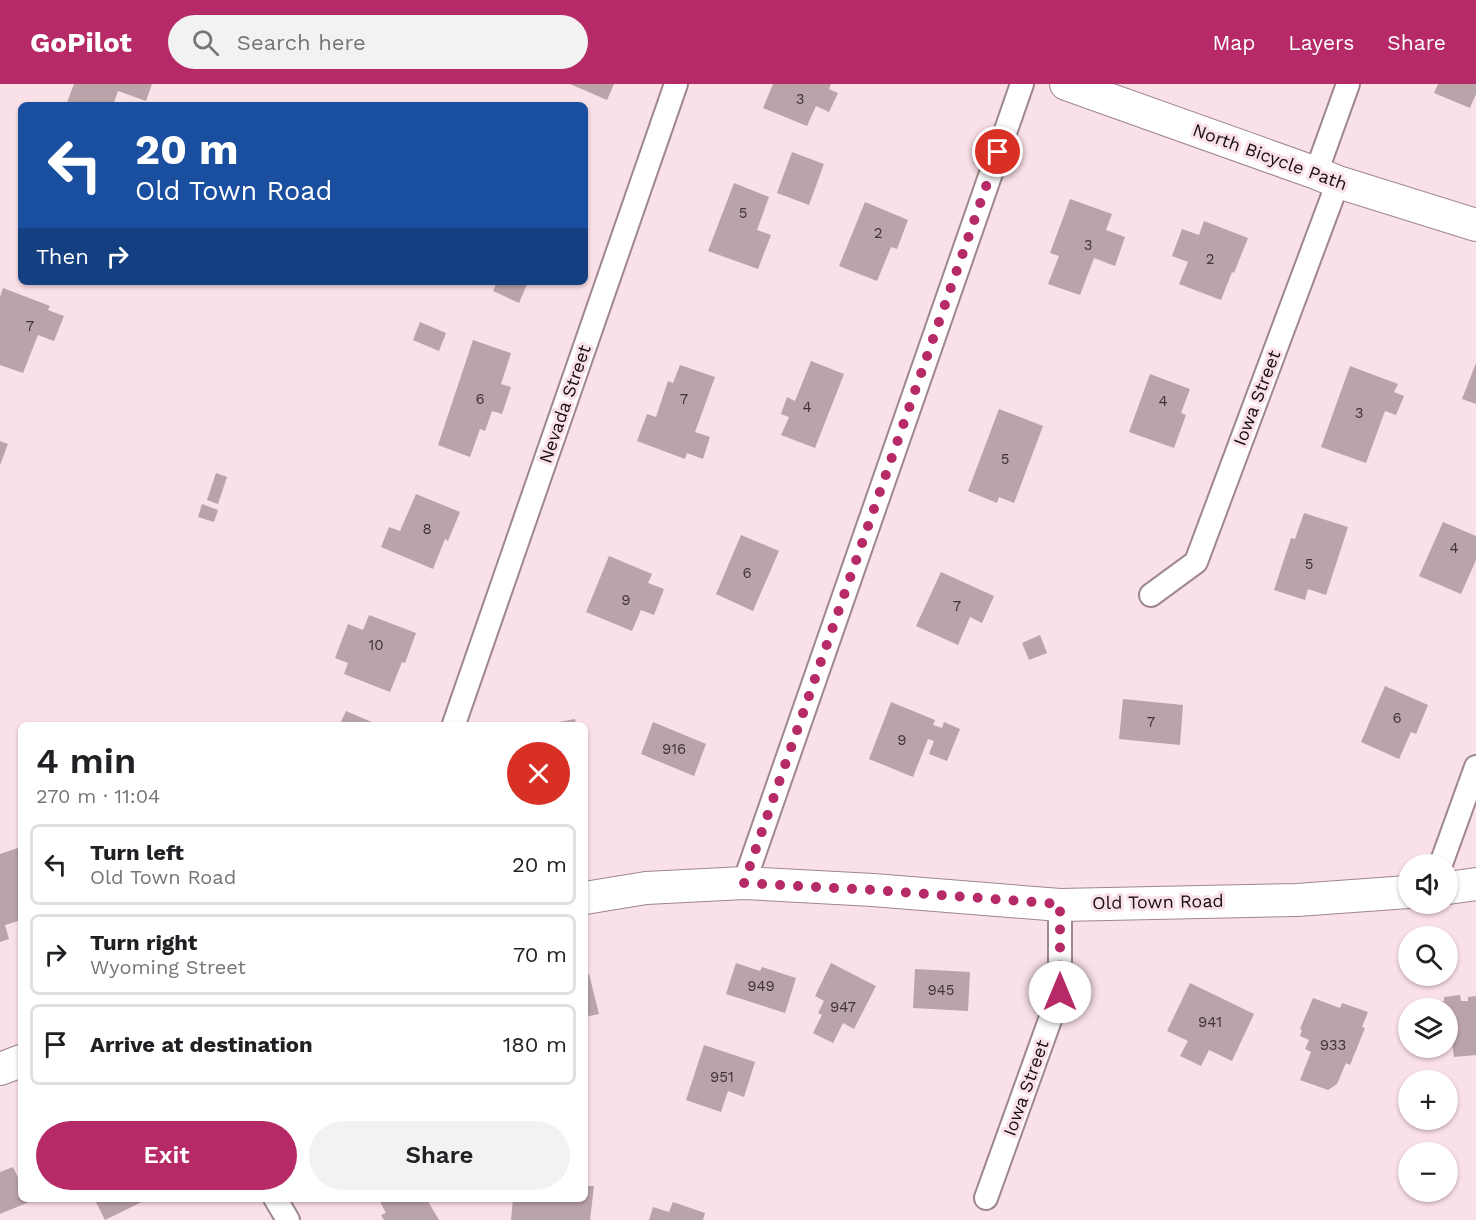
<!DOCTYPE html>
<html lang="en">
<head>
<meta charset="utf-8">
<style>
  :root { --surface:#fff; --page:#f2f2f2; --text:#202124; --muted:#757577; --line:#e0e0e0; --accent:#b62b67 }
  body { margin:0; font-family:"Work Sans",sans-serif; background:var(--page); color:var(--text); height:100vh; display:flex; flex-direction:column; font-size:22px; white-space:nowrap }
  * { box-sizing:border-box; margin:0 }
  p { font-size:20px; color:var(--muted) }
  .icon { flex:none; width:33px; height:33px; fill:none; stroke:currentColor; stroke-width:2; stroke-linecap:round; stroke-linejoin:round }
  .map { position:relative; flex:1; overflow:hidden }
  .panel { position:absolute; left:18px; top:638px; width:570px; height:480px; display:flex; flex-direction:column; background:var(--surface); border-radius:9px; box-shadow:0 2px 4px #0004 }
  .panel>* { flex:none }
  .banner { position:absolute; left:18px; top:18px; width:570px; height:183px; border-radius:9px; box-shadow:0 2px 4px #0004; background:#1a4fa0; color:#fff; overflow:hidden }
  .tools { position:absolute; left:1398px; top:770px; display:grid; gap:12px }
  .tools a { display:grid; place-items:center; width:60px; height:60px; border-radius:50%; background:var(--surface); box-shadow:0 2px 4px #0004; font-size:30px }
  .pin { position:absolute; display:grid; place-items:center; width:51px; height:51px; color:#fff; margin:-26px; border:3px solid #fff; border-radius:50%; box-shadow:0 2px 6px #0007 }
  .me { position:absolute; width:66px; margin:-33px; rotate:0deg; stroke-linejoin:round; filter:drop-shadow(0 0 4px #0008) }
  .turn { display:flex; align-items:center; gap:21px; height:126px; padding:0 18px; font-size:27px }
  .turn .icon { width:78px; height:78px; stroke-width:2.5 }
  .turn b { display:block; font-size:42px; line-height:51px }
  .then { display:flex; align-items:center; height:57px; padding:0 18px; background:#0003; gap:12px; font-size:22px }
  .round { display:grid; place-items:center; flex:none; width:63px; height:63px; border-radius:32px; background:var(--page) }
  .headline { display:flex; align-items:center; justify-content:space-between; height:102px; padding:0 18px }
  h1 { font-size:36px; font-weight:600; line-height:45px }
  .button { display:flex; gap:12px; margin-top:auto; padding:12px 18px }
  .button a { flex:1; height:69px; border-radius:36px; background:var(--accent); color:#fff; font-size:24px; font-weight:600; line-height:69px; text-align:center }
  .button a+a { background:var(--page); color:var(--text) }
  ul { padding:0; list-style:none }
  li { display:flex; align-items:center; gap:18px; height:81px; margin:0 12px 9px; padding:0 6px; border:3px solid var(--line); border-radius:9px }
  li div { flex:1 }
  li b { display:block; font-size:22px }
  li em { font-style:normal }
  header { display:flex; align-items:center; gap:36px; box-sizing:border-box; height:84px; padding:0 30px; background:var(--accent); color:#fff }
  header strong { font-size:28px }
  nav { display:flex; gap:33px; margin-inline-start:auto; font-size:21px }
  .search { width:420px; height:54px; background:var(--page); display:flex; align-items:center; gap:15px; box-sizing:border-box; padding:0 21px; border-radius:33px; color:var(--muted); font-size:22px }
  .map>svg:first-child { display:block }
</style>
</head>
<body>
<header>
<strong>GoPilot</strong>
<div class="search"><svg class="icon" aria-label="search" viewBox="0 0 24 24"><circle cx="10" cy="10" r="6"/><path d="M15 15l6 6"/></svg>Search here</div>
<nav><a>Map</a><a>Layers</a><a>Share</a></nav>
</header>
<div class="map">
<svg width="1476" height="1136" viewBox="0 0 1476 1136">
  <rect width="100%" height="100%" fill="#fae0e7"/>
  <path fill="#bba3aa" d="M74,0H152L146,17L118,7L113,21H66Z
    M570,0H614L607,16Z
    M773,0H831L829,5L838,9L829,28L816,22L807,42L763,24Z
    M1438,0H1476V10L1470,24L1434,9Z
    M792,68L824,80L809,121L777,109Z
    M734,99L769,113L757,146L771,151L758,185L708,167Z
    M1070,115L1112,130L1106,146L1125,153L1115,182L1094,174L1080,211L1048,200L1059,172L1050,169Z
    M865,118L908,136L897,165L891,163L877,197L839,182Z
    M1204,137L1248,154L1234,189L1232,188L1221,216L1179,200L1188,178L1172,172L1182,145L1199,151Z
    M497,198H528L519,219L493,207Z
    M3,204L50,222L48,226L64,232L54,257L38,251L23,289L0,281V213Z
    M420,238L446,249L439,267L413,256Z
    M473,256L511,269L501,300L511,303L502,330L492,327L485,347L480,345L470,373L438,361Z
    M811,277L844,290L815,364L781,351L789,333L781,330L787,313L795,317Z
    M1476,279V320L1462,315Z
    M680,281L715,293L695,348L710,353L703,375L687,369L685,375L637,357L647,330L656,333L668,297L673,299Z
    M1350,282L1398,300L1394,308L1404,312L1396,331L1385,327L1366,379L1321,363Z
    M1150,290L1190,305L1181,329L1186,331L1174,364L1129,348Z
    M999,325L1043,342L1014,419L999,413L997,419L968,407Z
    M0,357L8,360L0,381Z
    M216,389L227,393L218,420L207,416Z
    M416,410L460,428L448,457L445,455L433,485L381,463L389,443L400,447Z
    M202,420L218,426L214,438L198,433Z
    M1304,429L1348,443L1326,511L1308,505L1305,516L1274,506L1291,454L1295,455Z
    M1443,438L1476,452V476L1461,510L1419,492Z
    M741,451L779,467L753,527L716,510Z
    M609,472L652,490L648,499L664,505L654,531L641,526L632,547L586,528Z
    M941,488L994,512L982,539L970,533L958,561L916,542Z
    M369,531L416,549L405,579L402,578L390,608L344,590L348,579L335,574L348,540L363,546Z
    M1040,551L1047,569L1029,576L1022,559Z
    M1385,602L1428,621L1416,650L1411,648L1399,675L1361,658Z
    M1123,615L1183,621L1180,661L1119,655Z
    M891,618L935,636L933,641L942,644L944,638L960,645L947,677L929,670L934,657L928,655L913,693L869,675Z
    M346,627L374,639L373,640H340Z
    M575,635L576,640H554V639Z
    M653,638L706,660L694,692L641,670Z
    M18,764L21,772V836L5,841L9,855L0,858V770Z
    M736,879L760,887L762,883L796,894L785,929L726,910Z
    M831,879L876,902L854,945L843,939L833,959L813,949L822,931L818,929L824,917L815,912Z
    M915,885L970,888L968,927L913,924Z
    M589,890L599,930L585,933V891Z
    M1190,899L1254,930L1232,977L1209,966L1201,982L1180,972L1188,957L1167,947Z
    M1460,911L1461,917H1468V913L1476,912V971L1454,973L1452,959H1448V924H1426L1425,918L1444,917V913Z
    M1313,914L1340,924L1342,919L1368,928L1362,943L1365,944L1350,981L1346,979L1337,1000L1328,1006L1300,996L1311,968L1305,965L1309,956L1300,952L1302,946L1300,945Z
    M704,961L755,978L744,1013L728,1007L721,1028L686,1016Z
    M13,1083L21,1100V1114H27L29,1118L0,1130V1088Z
    M585,1102H594L590,1136H511L513,1114H585Z
    M104,1114H150L105,1136L96,1118Z
    M378,1114H426L439,1136H384L381,1131L386,1129Z
    M673,1118L705,1129L703,1136H649L653,1123L669,1128Z"/>
  <g fill="none" stroke-linecap="round" stroke-linejoin="round">
    <defs>
      <path id="street" d="M1316,89L1348,0
        M1151,511L1196,478L1338,98
        M454,640L676,0
        M1441,780L1476,683
        M744,799L1022,0
        M275,1114L288,1136
        M986,1114L1060,908V821"/>
      <path id="secondary" d="M1066,0L1316,89L1338,98L1476,141
        M1448,804L1476,800
        M585,814L646,804L744,799L873,806L1060,821L1297,816L1408,808
        M0,985L21,977"/>
    </defs>
    <use href="#street" stroke="#9e878d" stroke-width="26"/>
    <use href="#secondary" stroke="#9e878d" stroke-width="34"/>
    <use href="#street" stroke="#fff" stroke-width="22"/>
    <use href="#secondary" stroke="#fff" stroke-width="32"/>
  </g>
  <g fill="none" stroke-linecap="round" stroke-linejoin="round">
    <path stroke="#b62b67" stroke-width="10" stroke-dasharray="0 18" d="M998,68L744,799L873,806L1060,820V908"/>
  </g>
  <g text-anchor="middle" stroke-width="6" stroke-linejoin="round" paint-order="stroke">
    <g font-size="15" fill="#403438">
      <text x="800" y="20">3</text>
      <text x="743" y="134">5</text>
      <text x="878" y="154">2</text>
      <text x="1088" y="166">3</text>
      <text x="1210" y="180">2</text>
      <text x="30" y="247">7</text>
      <text x="480" y="320">6</text>
      <text x="684" y="320">7</text>
      <text x="1163" y="322">4</text>
      <text x="807" y="328">4</text>
      <text x="1359" y="334">3</text>
      <text x="1005" y="380">5</text>
      <text x="427" y="450">8</text>
      <text x="1454" y="469">4</text>
      <text x="1309" y="485">5</text>
      <text x="747" y="494">6</text>
      <text x="626" y="521">9</text>
      <text x="957" y="527">7</text>
      <text x="376" y="566">10</text>
      <text x="1397" y="639">6</text>
      <text x="1151" y="643">7</text>
      <text x="902" y="661">9</text>
      <text x="674" y="670">916</text>
      <text x="761" y="907">949</text>
      <text x="941" y="911">945</text>
      <text x="843" y="928">947</text>
      <text x="1210" y="943">941</text>
      <text x="1333" y="966">933</text>
      <text x="722" y="998">951</text>
    </g>
    <g font-size="18" fill="#170f12" stroke="#fae0e7">
      <text transform="translate(1270 73) rotate(20)" y="6">North Bicycle Path</text>
      <text transform="translate(1257 314) rotate(-69)" y="6">Iowa Street</text>
      <text transform="translate(565 320) rotate(-71)" y="6">Nevada Street</text>
      <text transform="translate(1158 818) rotate(-1)" y="6">Old Town Road</text>
      <text transform="translate(1026 1004) rotate(-70)" y="6">Iowa Street</text>
    </g>
  </g>
</svg>
<div class="tools">
<a><svg class="icon" aria-label="sound" viewBox="0 0 24 24"><path d="M4 9h4l5-4v14l-5-4H4zM17 9q2 3 0 6"/></svg></a>
<a><svg class="icon" aria-label="search" viewBox="0 0 24 24"><circle cx="10" cy="10" r="6"/><path d="M15 15l6 6"/></svg></a>
<a><svg class="icon" aria-label="layers" viewBox="0 0 24 24"><path d="M12 4l9 5-9 5-9-5zM3 14l9 5 9-5"/></svg></a>
<a>+</a>
<a>−</a>
</div>
<div class="pin" style="left:998px;top:68px;background:#d93025"><svg class="icon" aria-label="arrive" viewBox="0 0 24 24"><path d="M6 21V4h12l-3 4 3 4H6"/></svg></div>
<svg class="me" style="left:1060px;top:908px" viewBox="-20 -20 40 40"><circle r="19" fill="#fff"/><path d="M0-13L10 11 0 6-10 11z" fill="#b62b67"/></svg>
<div class="banner">
<div class="turn"><svg class="icon" aria-label="left" viewBox="0 0 24 24"><path d="M17 20v-9H6M10 6l-5 5 5 5"/></svg><div><b>20 m</b>Old Town Road</div></div>
<div class="then">Then<svg class="icon" aria-label="right" viewBox="0 0 24 24"><path d="M7 20v-9h11M14 6l5 5-5 5"/></svg></div>
</div>
<section class="panel">
<div class="headline"><div><h1>4 min</h1><p>270 m · 11:04</p></div><a class="round" style="background:#d93025;color:#fff"><svg class="icon" aria-label="close" viewBox="0 0 24 24"><path d="M6 6l12 12M18 6L6 18"/></svg></a></div>
<ul>
<li><svg class="icon" aria-label="left" viewBox="0 0 24 24"><path d="M17 20v-9H6M10 6l-5 5 5 5"/></svg><div><b>Turn left</b><p>Old Town Road</p></div><em>20 m</em></li>
<li><svg class="icon" aria-label="right" viewBox="0 0 24 24"><path d="M7 20v-9h11M14 6l5 5-5 5"/></svg><div><b>Turn right</b><p>Wyoming Street</p></div><em>70 m</em></li>
<li><svg class="icon" aria-label="arrive" viewBox="0 0 24 24"><path d="M6 21V4h12l-3 4 3 4H6"/></svg><div><b>Arrive at destination</b></div><em>180 m</em></li>
</ul>
<div class="button"><a>Exit</a><a>Share</a></div>
</section>
</div>
</body>
</html>
